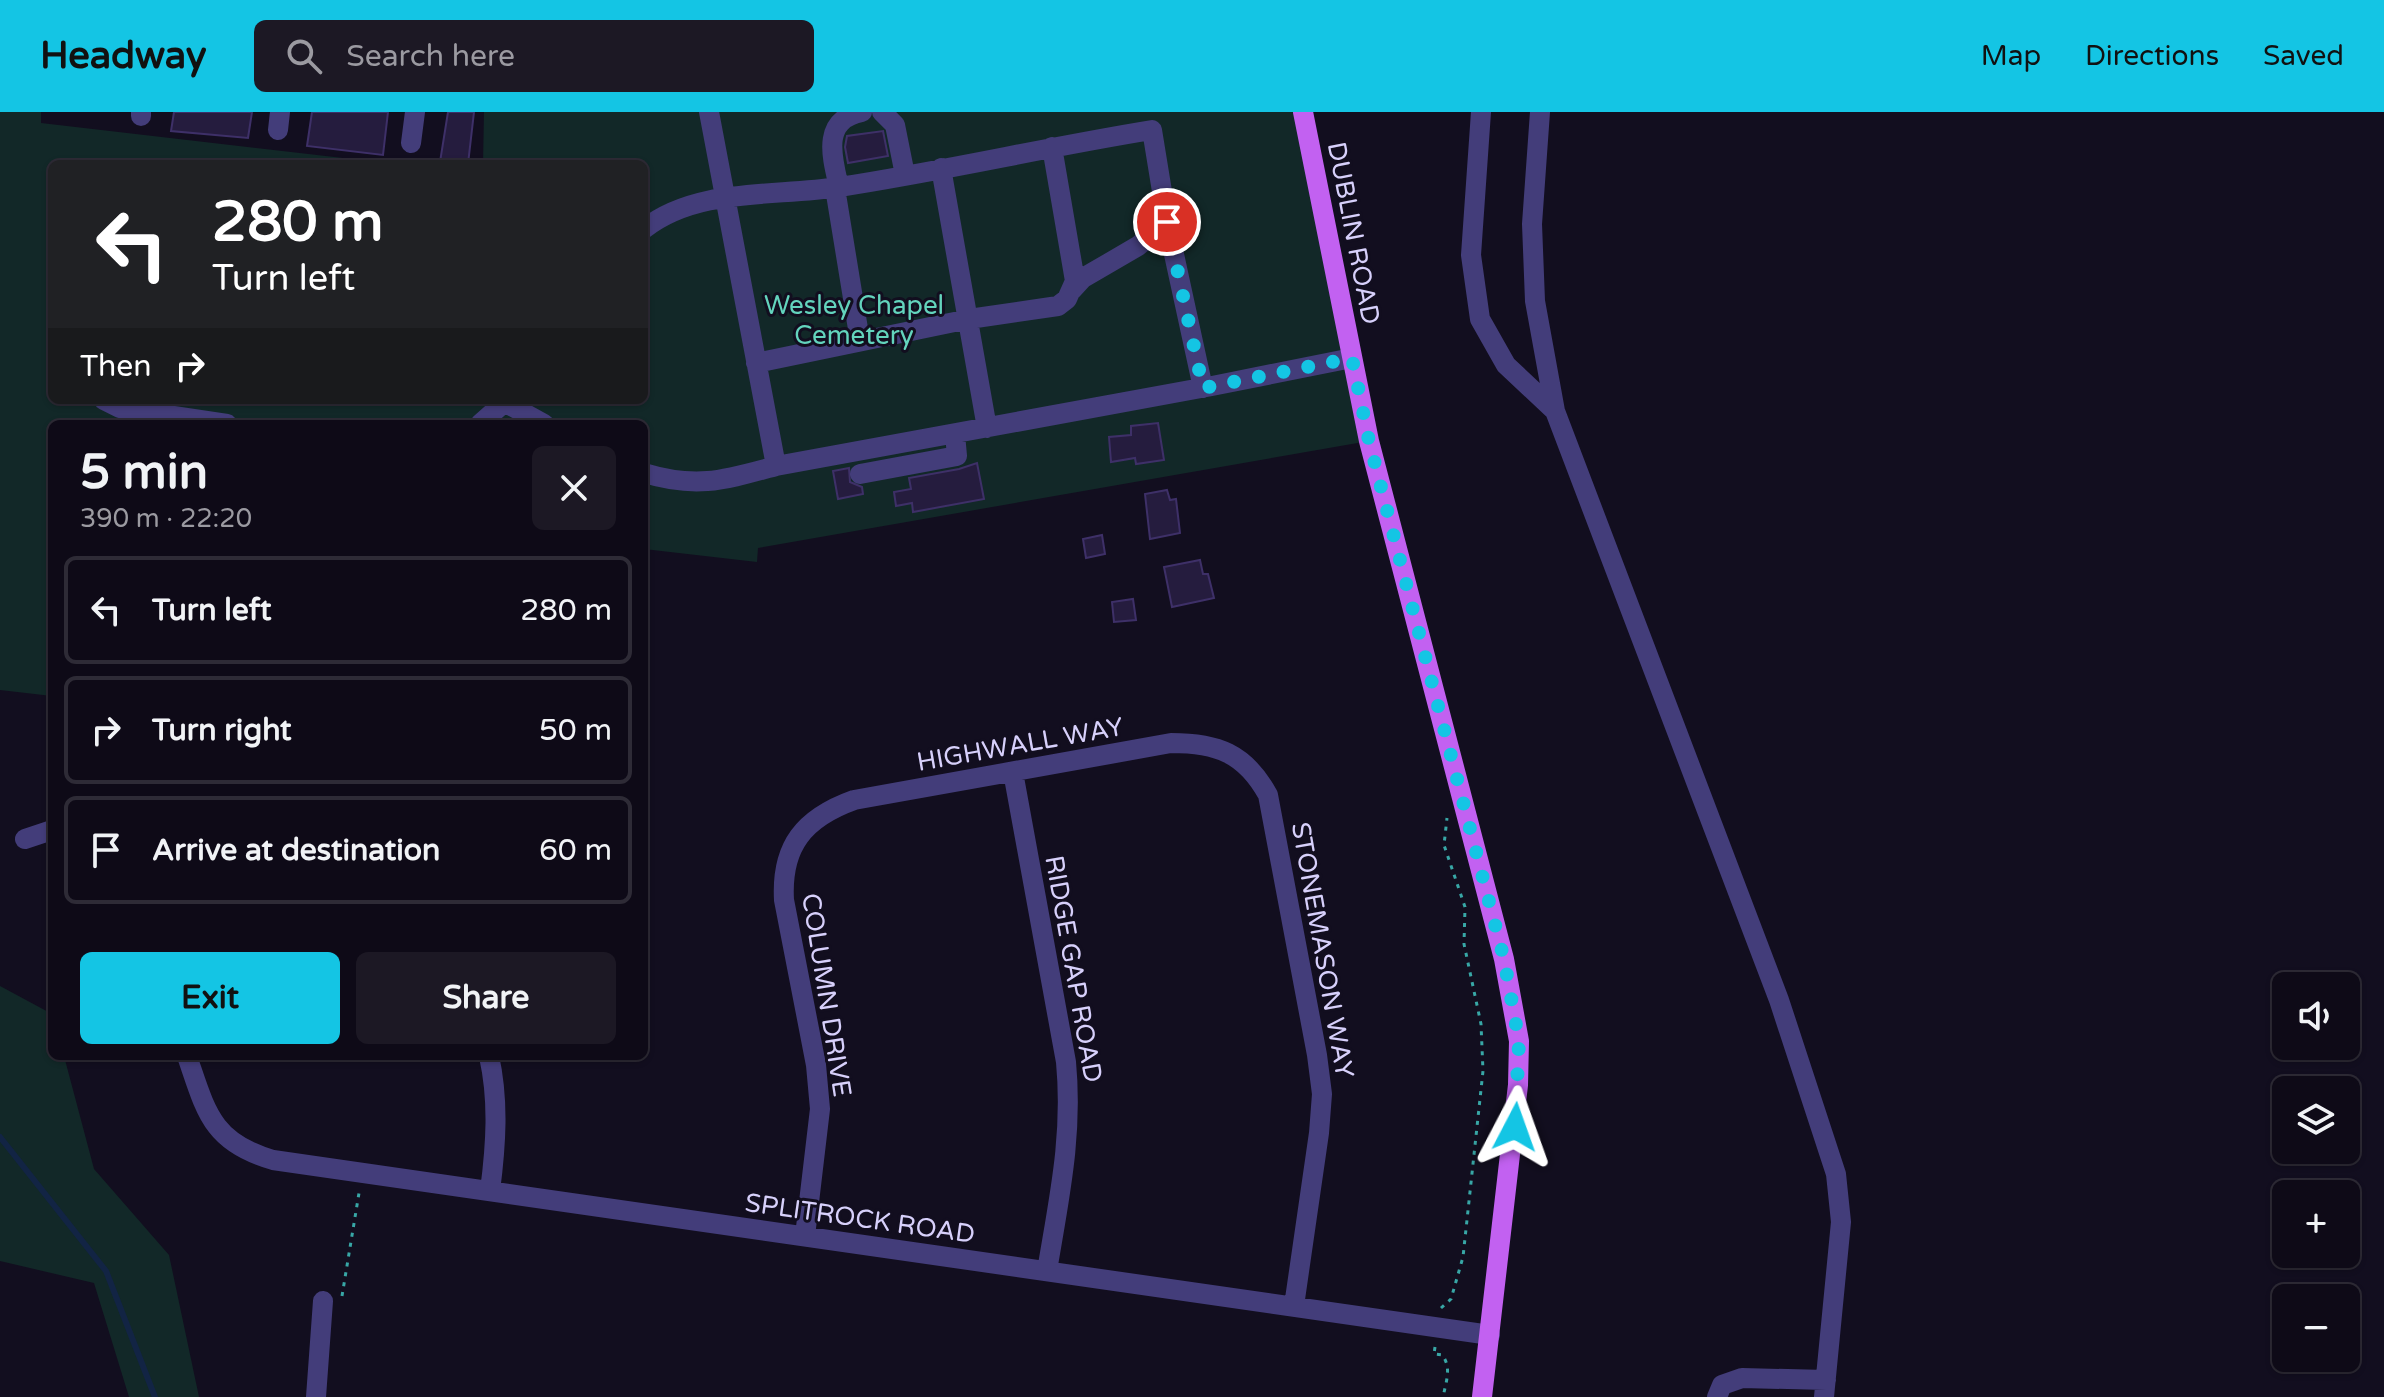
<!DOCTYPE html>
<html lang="en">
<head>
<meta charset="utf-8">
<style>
  :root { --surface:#0e0a17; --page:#1c1824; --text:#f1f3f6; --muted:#9b9aa1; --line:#2e2b36; --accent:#14c5e4 }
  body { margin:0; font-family:"Varela Round",sans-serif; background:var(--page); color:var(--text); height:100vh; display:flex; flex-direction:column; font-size:30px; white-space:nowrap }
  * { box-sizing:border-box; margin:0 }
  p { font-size:26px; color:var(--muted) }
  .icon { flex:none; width:44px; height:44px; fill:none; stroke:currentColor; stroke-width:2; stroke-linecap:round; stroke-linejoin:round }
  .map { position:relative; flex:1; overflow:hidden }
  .drawer { position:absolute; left:48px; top:308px; width:600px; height:640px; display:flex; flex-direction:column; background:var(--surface); border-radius:12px; box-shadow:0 2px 6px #0004,0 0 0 2px var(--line) }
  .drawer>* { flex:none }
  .hud { position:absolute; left:48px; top:48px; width:600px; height:244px; border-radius:12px; box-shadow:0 2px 6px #0004,0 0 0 2px var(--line); background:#202124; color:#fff; overflow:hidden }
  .buttons { position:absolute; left:2272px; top:860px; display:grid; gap:16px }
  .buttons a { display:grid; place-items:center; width:88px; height:88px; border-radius:12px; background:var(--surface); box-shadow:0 2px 6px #0004,0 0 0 2px var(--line); font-size:40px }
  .pin { position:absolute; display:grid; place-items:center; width:68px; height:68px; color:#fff; margin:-34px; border:4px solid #fff; border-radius:50%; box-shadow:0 2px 8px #0007 }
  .me { position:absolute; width:88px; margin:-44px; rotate:4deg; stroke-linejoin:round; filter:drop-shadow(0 0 6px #0008) }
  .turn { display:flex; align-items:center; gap:28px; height:168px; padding:0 32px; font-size:36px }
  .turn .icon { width:104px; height:104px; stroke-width:2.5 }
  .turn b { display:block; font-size:56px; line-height:68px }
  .then { display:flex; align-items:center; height:76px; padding:0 32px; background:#0003; gap:16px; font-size:30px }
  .round { display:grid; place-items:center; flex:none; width:84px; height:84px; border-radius:12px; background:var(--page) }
  .head { display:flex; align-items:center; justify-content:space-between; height:136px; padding:0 32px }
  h1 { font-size:48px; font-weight:700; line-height:60px }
  .action { display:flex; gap:16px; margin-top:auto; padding:16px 32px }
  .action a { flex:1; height:92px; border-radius:12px; background:var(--accent); color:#111; font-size:32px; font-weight:700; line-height:92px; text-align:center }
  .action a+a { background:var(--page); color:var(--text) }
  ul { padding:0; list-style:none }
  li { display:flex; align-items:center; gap:24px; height:108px; margin:0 16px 12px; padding:0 16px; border:4px solid var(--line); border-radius:12px }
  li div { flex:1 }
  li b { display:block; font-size:30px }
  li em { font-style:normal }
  header { display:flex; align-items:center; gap:48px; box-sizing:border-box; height:112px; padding:0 40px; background:var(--accent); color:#111 }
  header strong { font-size:38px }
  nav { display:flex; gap:44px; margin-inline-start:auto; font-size:28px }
  .search { width:560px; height:72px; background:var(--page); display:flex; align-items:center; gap:20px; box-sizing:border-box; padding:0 28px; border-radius:12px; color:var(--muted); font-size:30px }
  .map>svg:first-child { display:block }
</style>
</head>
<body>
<header>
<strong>Headway</strong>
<div class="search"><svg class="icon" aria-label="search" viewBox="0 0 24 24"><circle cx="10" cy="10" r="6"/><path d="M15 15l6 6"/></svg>Search here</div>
<nav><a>Map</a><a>Directions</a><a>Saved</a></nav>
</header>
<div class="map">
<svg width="2384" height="1285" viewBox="0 0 2384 1285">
  <rect width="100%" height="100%" fill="#120e1f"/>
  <path fill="#122828" d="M0,0H41V11L395,52H52V288H644V52H483L484,0H1303L1369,329L758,436L757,450L644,437V312H52V584L0,578Z
    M0,874L52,902V944H64L94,1057L169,1143L199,1285H129L94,1171L0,1149Z"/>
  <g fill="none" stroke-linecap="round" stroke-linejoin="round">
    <path stroke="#122444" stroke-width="6" d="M0,1025L106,1159L155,1285"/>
  </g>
  <path fill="#251c3e" stroke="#3e3068" stroke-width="2" d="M174,0H252L248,26L171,19Z
    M312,0H388L383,43L307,34Z
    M448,0H474L468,52L440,50Z
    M883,19L888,44L848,51L845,35L847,24Z
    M1158,311L1164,348L1136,352L1135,346L1111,350L1109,325L1131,323V314Z
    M977,351L984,387L913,400L912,391L896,394L894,380L911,377L909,366L959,357Z
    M849,356L850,370L862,375L863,382L838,387L833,359Z
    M1167,378L1170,388L1176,387L1180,421L1150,427L1145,382Z
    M1102,423L1105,442L1086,446L1083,427Z
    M1200,448L1203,462H1208L1214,486L1172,495L1164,455Z
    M1133,487L1136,508L1114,510L1112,490Z"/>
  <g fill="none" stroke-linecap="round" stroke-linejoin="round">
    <path stroke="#38a7a6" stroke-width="3" stroke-dasharray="4 6" stroke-linecap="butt" d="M342,1184L359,1081
      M1441,1196L1451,1187L1463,1145L1483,959L1481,912L1464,832L1465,795L1444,733L1447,706
      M1435,1235L1434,1242L1442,1243C1452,1255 1446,1270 1443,1285"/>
    <path stroke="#433d7a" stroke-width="20" d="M709,0L776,354L1212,274L1352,246
      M882,0L895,13L905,63
      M1481,0L1471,143L1480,207L1506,253L1555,299
      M1540,0L1532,112L1535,189L1555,299L1779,888L1836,1062L1841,1110L1824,1285
      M141,4V0
      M278,18L280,0
      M411,31L415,0
      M941,56L987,316
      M839,75C832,45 821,8 862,0
      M835,76L860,229
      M644,117C697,75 775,85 839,75C944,59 1047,35 1152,18L1167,110L1203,276
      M1072,178L1083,166L1138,134L1167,110
      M756,251L969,207L1058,194L1067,187L1075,169L1052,35
      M104,288L120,296L227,312
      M506,291L544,312
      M480,312L507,288
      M644,361C697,377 724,368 776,354
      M860,362L957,344L955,322
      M1013,660L1066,950C1073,1024 1059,1086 1047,1159
      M25,727L52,718
      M187,944C206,999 211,1030 273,1048L1490,1223
      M489,944C499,989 496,1033 490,1079
      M805,1124L820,997L816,953L784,788C781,734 804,706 854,688L1171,631C1217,631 1245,641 1268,683L1317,943L1322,982L1319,1021L1294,1194
      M316,1285L323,1189
      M1717,1285L1722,1273L1742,1266L1826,1268"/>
    <path stroke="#c261f1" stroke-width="20" d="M1303,0L1369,329L1504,847L1519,929L1518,973L1482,1285"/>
  </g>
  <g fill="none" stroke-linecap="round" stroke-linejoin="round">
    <path stroke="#14c5e4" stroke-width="14" stroke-dasharray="0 25.2" d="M1167,110L1203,276L1352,246L1369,329L1504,847L1519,929L1515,1015"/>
  </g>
  <g text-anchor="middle" stroke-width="6" stroke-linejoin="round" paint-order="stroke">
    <g font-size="26" fill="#d7d0fb" stroke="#120e1f">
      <text transform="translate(1354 121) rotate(79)" y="9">DUBLIN ROAD</text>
      <text transform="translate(1020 632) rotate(-10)" y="9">HIGHWALL WAY</text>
      <text transform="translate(1323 838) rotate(80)" y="9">STONEMASON WAY</text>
      <text transform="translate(1074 857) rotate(80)" y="9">RIDGE GAP ROAD</text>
      <text transform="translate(827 883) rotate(81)" y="9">COLUMN DRIVE</text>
      <text transform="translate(860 1106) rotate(8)" y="9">SPLITROCK ROAD</text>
    </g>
    <g font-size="26" fill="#63d4bd" stroke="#120e1f">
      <text x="854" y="202">Wesley Chapel<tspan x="854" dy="30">Cemetery</tspan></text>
    </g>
  </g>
</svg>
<div class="buttons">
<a><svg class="icon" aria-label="sound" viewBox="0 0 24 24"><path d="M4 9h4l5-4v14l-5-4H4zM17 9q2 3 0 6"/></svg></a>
<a><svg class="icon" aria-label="layers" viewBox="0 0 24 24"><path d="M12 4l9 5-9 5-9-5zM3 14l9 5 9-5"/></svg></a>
<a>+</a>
<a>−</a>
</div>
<div class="pin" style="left:1167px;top:110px;background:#d93025"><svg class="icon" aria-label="arrive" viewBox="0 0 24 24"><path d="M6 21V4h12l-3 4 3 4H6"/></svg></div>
<svg class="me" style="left:1515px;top:1015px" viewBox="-20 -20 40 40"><path d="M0-17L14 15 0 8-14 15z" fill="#14c5e4" stroke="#fff" stroke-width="4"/></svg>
<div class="hud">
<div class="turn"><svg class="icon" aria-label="left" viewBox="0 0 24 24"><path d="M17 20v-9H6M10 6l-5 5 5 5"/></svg><div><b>280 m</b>Turn left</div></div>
<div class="then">Then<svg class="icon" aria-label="right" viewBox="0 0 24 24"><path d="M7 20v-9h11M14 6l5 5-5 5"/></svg></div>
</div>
<section class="drawer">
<div class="head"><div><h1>5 min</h1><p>390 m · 22:20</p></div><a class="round"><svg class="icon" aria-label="close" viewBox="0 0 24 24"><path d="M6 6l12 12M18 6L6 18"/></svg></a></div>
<ul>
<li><svg class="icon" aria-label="left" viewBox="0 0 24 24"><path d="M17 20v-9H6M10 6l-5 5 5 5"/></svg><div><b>Turn left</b></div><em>280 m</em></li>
<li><svg class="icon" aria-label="right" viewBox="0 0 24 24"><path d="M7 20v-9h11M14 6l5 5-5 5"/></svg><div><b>Turn right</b></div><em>50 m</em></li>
<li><svg class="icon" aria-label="arrive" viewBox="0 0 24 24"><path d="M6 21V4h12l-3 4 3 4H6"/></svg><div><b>Arrive at destination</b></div><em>60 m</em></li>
</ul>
<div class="action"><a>Exit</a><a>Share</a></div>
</section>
</div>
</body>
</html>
